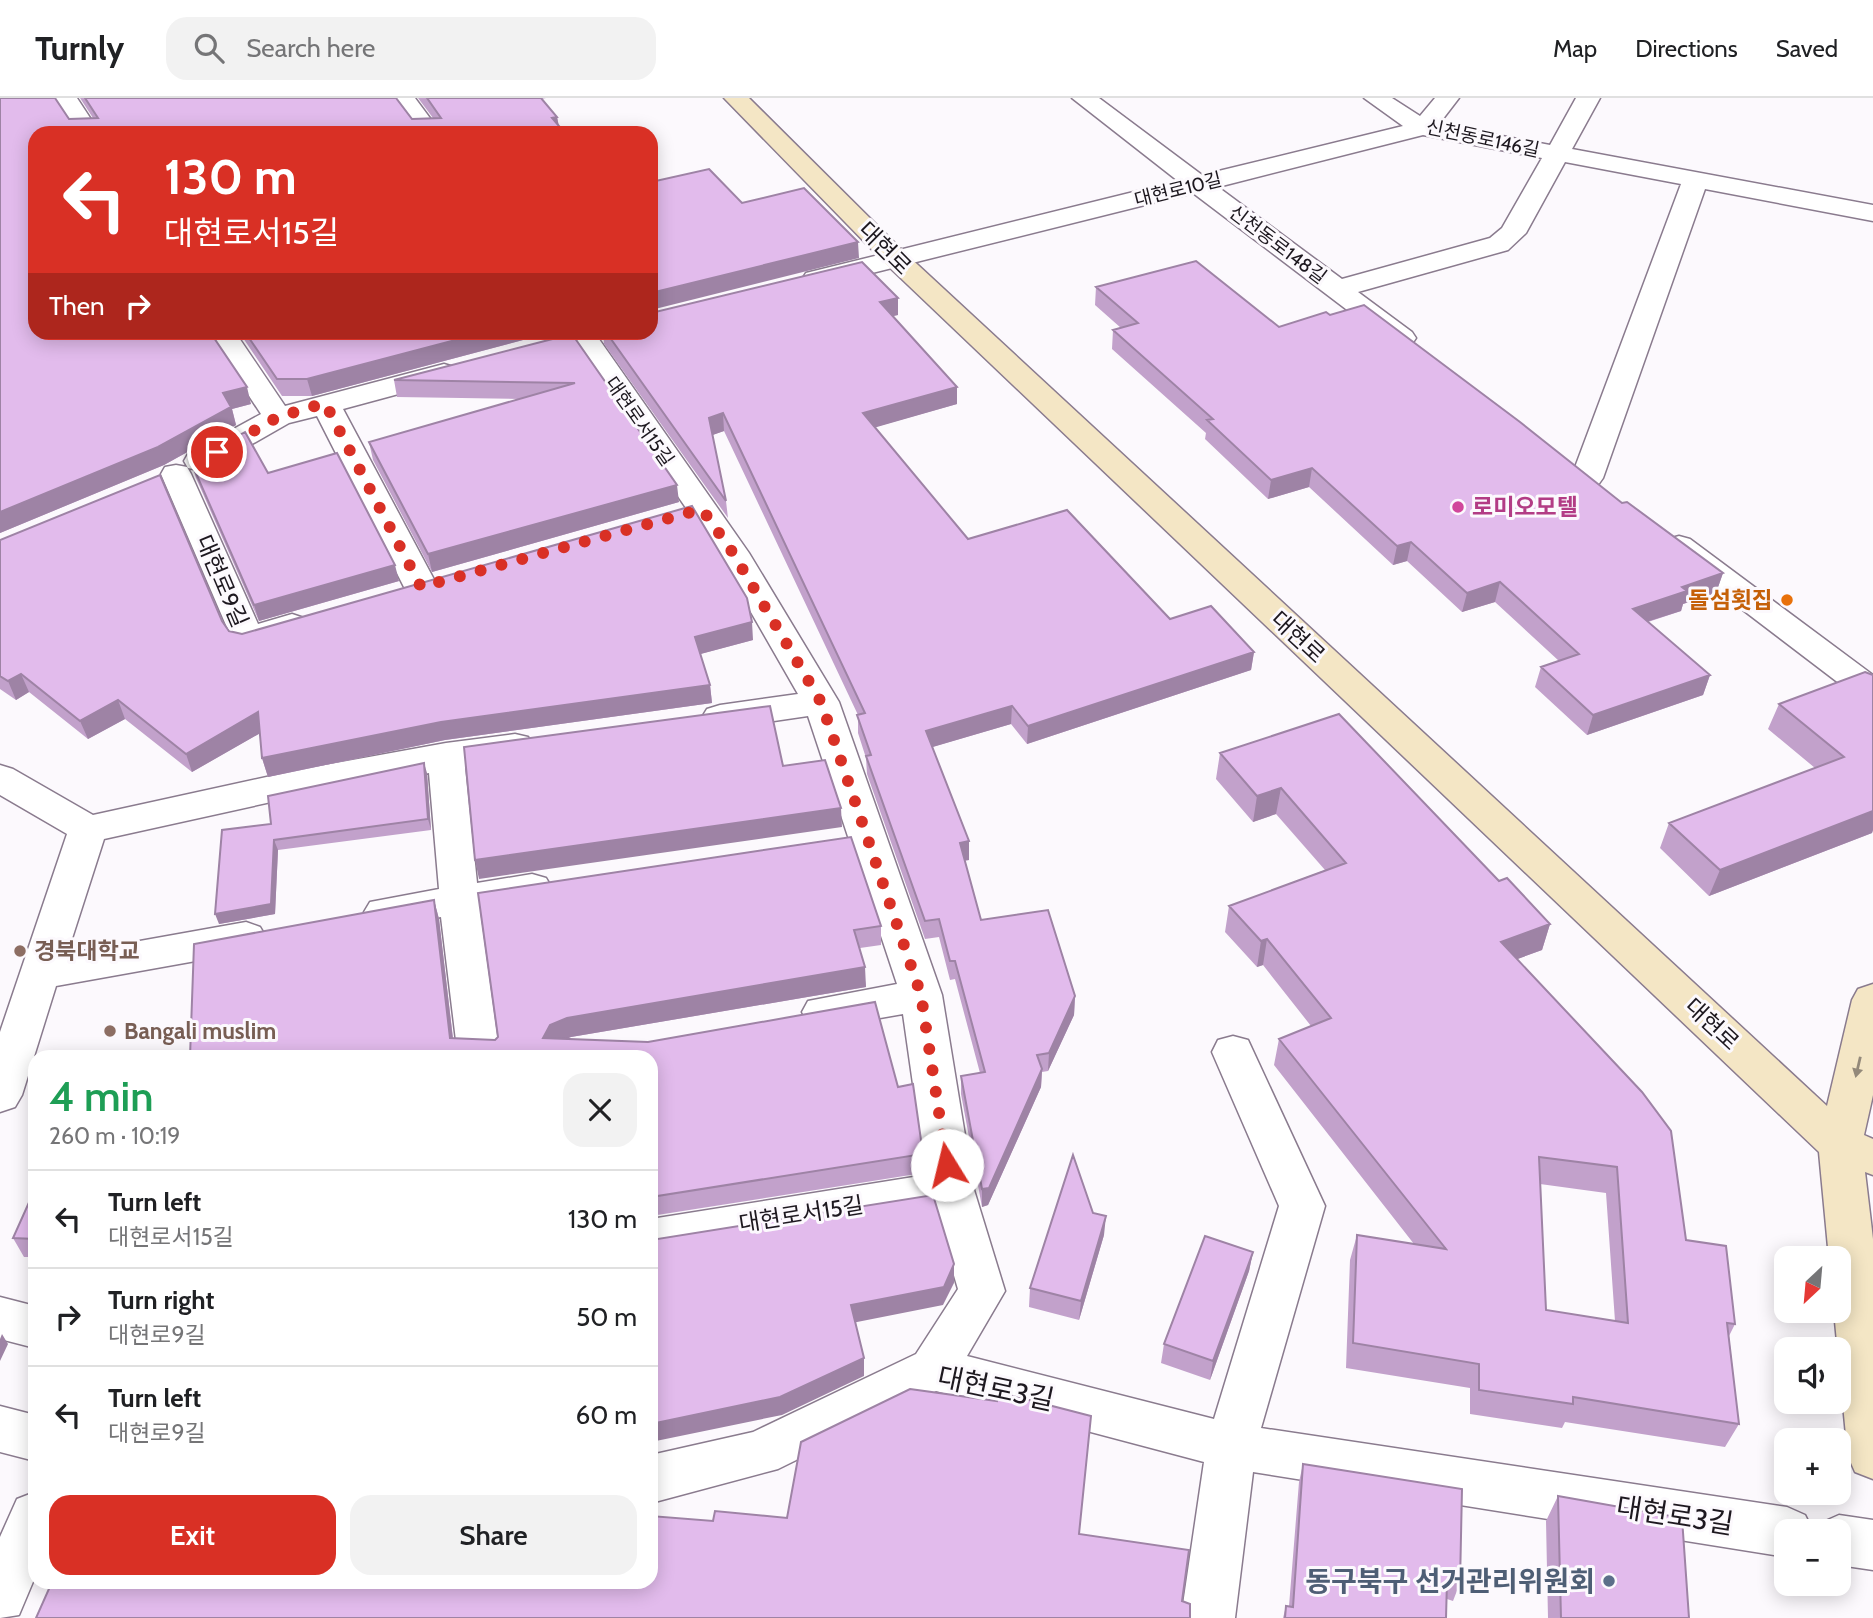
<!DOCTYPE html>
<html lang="en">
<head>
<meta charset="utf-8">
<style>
  :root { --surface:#fff; --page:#f2f2f2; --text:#202124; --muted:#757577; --line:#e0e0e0; --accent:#d93025 }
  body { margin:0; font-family:Cabin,"Noto Sans KR",sans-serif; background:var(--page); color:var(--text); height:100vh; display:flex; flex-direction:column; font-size:26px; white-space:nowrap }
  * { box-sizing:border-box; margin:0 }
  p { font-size:23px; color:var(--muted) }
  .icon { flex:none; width:38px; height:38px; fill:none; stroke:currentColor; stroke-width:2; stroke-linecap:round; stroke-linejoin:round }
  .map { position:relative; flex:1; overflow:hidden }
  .drawer { position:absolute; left:28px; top:952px; width:630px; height:539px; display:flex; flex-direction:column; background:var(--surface); border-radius:21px; box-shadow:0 4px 18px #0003 }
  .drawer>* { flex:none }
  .guide { position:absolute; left:28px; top:28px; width:630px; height:214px; border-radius:21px; box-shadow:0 4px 18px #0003; background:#d93025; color:#fff; overflow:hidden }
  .needle { width:46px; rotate:206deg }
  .buttons { position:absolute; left:1774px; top:1148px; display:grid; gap:14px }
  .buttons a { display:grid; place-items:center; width:77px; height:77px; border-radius:14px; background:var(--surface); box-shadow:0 4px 18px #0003; font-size:35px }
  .pin { position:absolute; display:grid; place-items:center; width:60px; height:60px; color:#fff; margin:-30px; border:4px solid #fff; border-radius:50%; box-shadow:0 2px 7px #0007 }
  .me { position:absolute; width:77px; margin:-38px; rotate:351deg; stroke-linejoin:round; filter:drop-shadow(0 0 5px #0008) }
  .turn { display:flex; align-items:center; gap:24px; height:147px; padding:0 21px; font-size:32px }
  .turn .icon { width:91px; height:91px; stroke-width:2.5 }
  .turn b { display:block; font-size:49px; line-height:60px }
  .then { display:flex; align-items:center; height:66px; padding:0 21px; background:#0003; gap:14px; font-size:26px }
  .round { display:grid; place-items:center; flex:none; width:74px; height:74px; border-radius:21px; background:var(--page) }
  .summary { display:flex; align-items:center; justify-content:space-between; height:119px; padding:0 21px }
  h1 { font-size:42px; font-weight:600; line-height:52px; color:#1e9e55 }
  .button { display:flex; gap:14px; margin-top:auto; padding:14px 21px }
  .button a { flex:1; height:80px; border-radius:21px; background:var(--accent); color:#fff; font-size:28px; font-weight:600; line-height:80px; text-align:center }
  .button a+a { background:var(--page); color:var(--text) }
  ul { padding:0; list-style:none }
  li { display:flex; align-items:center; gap:21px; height:98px; padding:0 21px; border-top:2px solid var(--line) }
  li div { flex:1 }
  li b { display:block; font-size:26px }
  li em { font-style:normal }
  header { display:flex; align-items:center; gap:42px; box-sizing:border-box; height:98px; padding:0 35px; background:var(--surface); border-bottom:2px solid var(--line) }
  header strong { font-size:33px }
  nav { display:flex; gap:38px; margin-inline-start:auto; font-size:24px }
  .search { width:490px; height:63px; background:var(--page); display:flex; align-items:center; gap:18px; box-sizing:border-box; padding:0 24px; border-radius:21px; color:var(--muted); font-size:26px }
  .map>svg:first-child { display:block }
</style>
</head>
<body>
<header>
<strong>Turnly</strong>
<div class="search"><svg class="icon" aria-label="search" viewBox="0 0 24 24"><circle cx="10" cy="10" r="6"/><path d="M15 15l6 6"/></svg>Search here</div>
<nav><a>Map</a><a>Directions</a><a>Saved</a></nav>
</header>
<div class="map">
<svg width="1873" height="1520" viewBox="0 0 1873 1520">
  <rect width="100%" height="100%" fill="#fcf9fd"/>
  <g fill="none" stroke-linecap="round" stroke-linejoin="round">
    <defs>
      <path id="minor" d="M53,0H77L100,35H76Z
        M391,0H415L441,35H417Z
        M1072,0H1099L1202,77L1403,28L1364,0H1392L1420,18L1435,0H1459L1439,26L1550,47L1576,0H1600L1572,51L1873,107V123L1705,91L1603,380L1598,387L1587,389L1576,387L1571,380L1681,86L1565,64L1526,135L1508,152L1358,194L1412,234L1416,240L1412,246L1402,248L1392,246L1193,95L816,189L806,187L802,181L806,175L1178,83ZM1423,37L1542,60L1502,130L1490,140L1342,181L1218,89Z
        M207,234H235L285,308L444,266L454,269L458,275L454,281L343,311L438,489L433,496L421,499L409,496L404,489L317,318L289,325L210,370L199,372L188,370L184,363L188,356L261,316Z
        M565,234H594L749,455L839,604L942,897L974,1092L1005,1193L967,1258L1214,1321L1279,1108L1212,954L1218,942L1233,938L1248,942L1325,1108L1261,1330L1787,1409L1805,1417L1813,1433H1787V1459L1253,1374L1235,1520H1181L1204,1364L936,1293L778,1371L651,1405V1357L753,1334L916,1256L958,1191L935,1113L651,1159V1121L926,1077L903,916L823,930L808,925L802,914L808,903L897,886L808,618L720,631L707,627L702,619L707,611L720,607L798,596L717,455Z
        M176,367L187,369L191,376L258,526L292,516L304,520L309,527L304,534L247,551L235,548L161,376L165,369Z
        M1679,438L1690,441L1873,577V605L1861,602L1668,455L1663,448L1668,441Z
        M515,636L528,639L533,648L528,657L465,669L477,785L532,776L546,780L552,790L546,800L480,813L500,959H458L441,819L384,828L370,824L364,814L370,804L439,791L429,675L303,697L104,741L67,856L246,824L260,829L266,839L260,849L246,854L56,888L22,997L15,1009L0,1014V934L67,736L0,697V667L13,671L93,717L303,671L446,645Z
        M0,1199L35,1208V1250L0,1241Z
        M0,1308L35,1317V1363L0,1354Z
        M35,1394V1479L19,1517L0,1520V1439L17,1401Z
        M1839,1417L1873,1422V1472L1839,1467V1433H1817L1821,1425Z"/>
      <path id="secondary" d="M724,0H749L905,155L1827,1008L1852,902L1858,891L1873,886V997L1864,1037L1873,1041V1077L1865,1074L1873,1141V1381L1855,1374L1848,1358L1834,1213H1839V1160H1829L1819,1054L887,167Z"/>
    </defs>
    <use href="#minor" stroke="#8a7b8e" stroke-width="3"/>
    <use href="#secondary" stroke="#8a7b8e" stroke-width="3"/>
    <use href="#minor" fill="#fff" fill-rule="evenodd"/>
    <use href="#secondary" fill="#f4e6c5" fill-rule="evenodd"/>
  </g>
  <path fill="#c2a1cb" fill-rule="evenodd" d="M0,0L69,21L93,20L80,0H396L412,21L433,20L418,0H546L541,1L557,19L559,28L35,35L251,306L232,311L236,327L164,367L0,435Z
    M1096,189L1279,229L1622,405L1723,475L1716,495L1683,506L1681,513L1648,524L1710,577L1703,597L1587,637L1535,589L1541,569L1559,563L1495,504L1462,514L1407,463L1393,467L1309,389L1268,401L1205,341L1206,335L1112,251L1113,232L1121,230L1095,207Z
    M898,217L893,218L957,289V306L875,329L968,441L1254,554L1251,572L1027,646L1011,626L932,649L969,743V762L964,763L981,822L1075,898L1074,917L1048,973L1042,974L1041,989L988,1107L982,1109L961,996V978L980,975L955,881L950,882L939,839L925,841L867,676L866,660L858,635V617L724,333L712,337L726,403L728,420L604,246L603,234H651Z
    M239,234H553L312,298H282Z
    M572,236L679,404L432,474L373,362L369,344L519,301L397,299L394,282Z
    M191,364L268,375L399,483L259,523L196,380Z
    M0,442L222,523L229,533L242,536L753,542L700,556L710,587L712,605L445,642L268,679L262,660L260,635L192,674L125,621L88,641L29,594L16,602L0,591Z
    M1873,577V732L1872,735L1709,798L1660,750L1669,725L1815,670L1768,631L1779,606Z
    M1220,655L1499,783L1550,826L1542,852L1517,861L1686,1142L1735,1226L1729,1238L1739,1326L1725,1349L1565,1324L1562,1330L1470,1316V1290L1346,1270L1350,1162L1357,1137L1414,1146L1274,967L1279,941L1311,928L1263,867L1257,869L1225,834L1229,808L1325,772L1276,716L1253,724L1216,681ZM1540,1086L1606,1095L1615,1223L1546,1212Z
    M427,675L431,732L278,752L275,816L219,826L271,726Z
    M478,795L881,828V847L860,850L866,889L571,939L566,941L898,989L923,1056V1075L651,1118V959H190L434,802L439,821L453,940L495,942L498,939Z
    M35,1091V1159H24L13,1140Z
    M1104,1137L1079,1222L1029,1209L1030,1190Z
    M1253,1154L1249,1173L1210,1282L1161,1265L1164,1246Z
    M1303,1366L1460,1485L1453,1503L1447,1501L1446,1520H1283L1286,1508H1289L1299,1384Z
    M1558,1398L1689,1520H1548L1546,1423Z"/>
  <path fill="#9e83a5" d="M557,19L560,35L552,20Z
    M858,144L859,160L651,212V195Z
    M898,200V217L881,221L880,204Z
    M486,234H553L312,298L307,281Z
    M247,289L251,306L232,311L236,327L164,367L0,435V414L223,295Z
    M957,289V306L863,333V315Z
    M723,315L724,333L710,338L709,320Z
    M1312,370L1309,389L1268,401L1271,382Z
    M677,387L679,404L432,474L428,456Z
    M1411,444L1407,463L1393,467L1397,448Z
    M395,467L399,483L259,523L254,507Z
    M1723,475L1716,495L1683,506L1681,513L1627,530L1633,511L1682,489Z
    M1500,484L1495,504L1462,514L1467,495Z
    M752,524L753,542L697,557L695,539Z
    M1254,554L1251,572L1027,646L1028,628Z
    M21,576L29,594L16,602L8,583Z
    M1710,577L1703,597L1587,637L1593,617Z
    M710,587L712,605L445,642L268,679L262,660L441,624Z
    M118,602L125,621L88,641L80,623Z
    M1012,608L1011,626L926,651V633Z
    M258,614L264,633L192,674L186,656Z
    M424,665L427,675L431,732L428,721Z
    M1281,690L1276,716L1253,724L1257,698Z
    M841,710L842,729L479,781L475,762Z
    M1873,713V732L1872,735L1709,798L1720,772Z
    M274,742L278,752L275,816L219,826L215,816Z
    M969,743V762L959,763L960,745Z
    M434,802L439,821L455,959L450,940Z
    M1550,826L1542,852L1493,870L1501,844Z
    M1267,841L1263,867L1257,869L1261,843Z
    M865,869L866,889L571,939L554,946L543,940L550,927L567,920Z
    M1075,898L1074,917L1048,973L1049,955Z
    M1042,971L1041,989L988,1107L982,1109V1091Z
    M1106,1118L1104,1137L1079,1222L1081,1203Z
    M1253,1154L1249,1173L1210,1282L1213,1263Z
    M954,1166V1185L943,1207L852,1225L851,1207Z
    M2,1236L8,1246L0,1263V1241Z
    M864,1260V1278L782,1317L651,1344V1326Z"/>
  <path fill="#e2bbec" stroke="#9e83a5" stroke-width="2" fill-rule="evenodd" d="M0,0H55L69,21L98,20L85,0H396L412,21L441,20L427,0H541L557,19L552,20L565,35H35V234H210L247,289L223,295L231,309L158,349L0,414Z
    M709,71L742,105L804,90L858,144L651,195V84Z
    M1196,163L1279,229L1326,214L1330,217L1364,207L1520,324L1622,405L1627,404L1723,475L1682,489L1687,493L1633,511L1710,577L1593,617L1541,569L1579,556L1500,484L1467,495L1411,444L1397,448L1312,370L1271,382L1207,322L1213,321L1113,232L1138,225L1096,189Z
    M862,164L898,200L880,204L957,289L863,315L968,441L1067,412L1170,521L1211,508L1254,554L1028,628L1012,608L926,633L969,743L960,745L981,822L1048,812L1075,898L1049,955L1037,957L1042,971L989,1090L982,1091L961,978L985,974L955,863H950L939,821L925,823L866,658L871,657L857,617L865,615L723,315L709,320L726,403L606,234H651V215Z
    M245,234H486L307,281H277Z
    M572,236L677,387L428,456L369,344L575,285L394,282Z
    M245,334L268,375L337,355L395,467L254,507L191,364Z
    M160,377L222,523L229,533L242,536L692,408L747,500L752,524L695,539L710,587L441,624L262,660L258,614L186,656L118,602L80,623L21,576L8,583L0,578V442Z
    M1865,574L1873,577V713L1720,772L1669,725L1844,659L1779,606Z
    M770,608L783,668L825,662L841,710L475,762L464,649Z
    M1339,616L1499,783L1507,780L1550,826L1501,844L1642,994L1671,1033L1686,1142L1726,1148L1735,1226L1727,1225L1739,1326L1573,1299V1306L1479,1292V1266L1353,1245L1357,1137L1446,1151L1279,941L1331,920L1267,841L1261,843L1229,808L1346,765L1281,690L1257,698L1220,655ZM1539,1059L1617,1069L1628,1225L1546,1212Z
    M424,665L428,721L274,742L271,806L215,816L222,732L271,726L268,698Z
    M851,739L881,828L854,832L865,869L567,920L550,927L543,940L648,944L875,904L898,989L913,986L923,1056L651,1099V959H190L194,846L434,802L450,940L495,942L498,939L478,795Z
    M1073,1057L1093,1115L1106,1118L1081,1203L1030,1190Z
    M35,1091V1141L13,1140Z
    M933,1097L954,1166L944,1189L851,1207L864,1260L780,1299L651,1326V1142Z
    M1205,1138L1253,1154L1213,1263L1164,1246Z
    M910,1291L997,1303L998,1294L1091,1318L1079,1436L1189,1452L1182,1503L1190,1506V1520H36L52,1484H651V1418L713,1423L715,1413L787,1420L801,1344Z
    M1303,1366L1462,1391L1460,1485L1447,1483L1446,1520H1285L1286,1508L1293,1509Z
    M1558,1398L1682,1420L1689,1520H1561Z"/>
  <defs><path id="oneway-solid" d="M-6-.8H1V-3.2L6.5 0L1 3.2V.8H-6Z" transform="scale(1.75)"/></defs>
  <use fill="#93897a" href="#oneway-solid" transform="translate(1858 969) rotate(103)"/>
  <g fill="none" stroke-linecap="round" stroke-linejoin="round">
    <path stroke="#d93025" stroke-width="12" stroke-dasharray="0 21.6" d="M217,354L278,319L325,305L421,489L702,411L733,455L821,604L921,897L947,1067"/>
  </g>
  <circle fill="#d1479c" stroke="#fcf9fd" stroke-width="2.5" cx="1458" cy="409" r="7"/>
  <circle fill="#e8710a" stroke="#fcf9fd" stroke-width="2.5" cx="1787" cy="502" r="7"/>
  <g fill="#8d6e63" stroke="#fcf9fd" stroke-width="2.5">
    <circle cx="20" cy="853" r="7"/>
    <circle cx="110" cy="933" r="7"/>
  </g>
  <circle fill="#5c6f8a" stroke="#fcf9fd" stroke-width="2.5" cx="1609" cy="1483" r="7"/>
  <g text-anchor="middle" stroke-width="6" stroke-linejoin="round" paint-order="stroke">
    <g font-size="19" fill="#1d181f" stroke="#fcf9fd">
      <text transform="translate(1483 40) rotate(12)" y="7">신천동로146길</text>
      <text transform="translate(1178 91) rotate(-14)" y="7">대현로10길</text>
      <text transform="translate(1278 146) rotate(37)" y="7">신천동로148길</text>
      <text transform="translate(640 323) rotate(55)" y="7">대현로서15길</text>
    </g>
    <g font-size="23" fill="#1d181f" stroke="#fcf9fd">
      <text transform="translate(885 150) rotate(45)" y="8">대현로</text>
      <text transform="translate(222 483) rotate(67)" y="8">대현로9길</text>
      <text transform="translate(1298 539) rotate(43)" y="8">대현로</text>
      <text transform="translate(1712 926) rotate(43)" y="8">대현로</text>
      <text transform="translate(801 1116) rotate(-9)" y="8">대현로서15길</text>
    </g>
    <g font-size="23" font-weight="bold" fill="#b23c85" stroke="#fcf9fd" text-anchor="start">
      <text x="1472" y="417">로미오모텔</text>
    </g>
    <g font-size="23" font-weight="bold" fill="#c56008" stroke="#fcf9fd" text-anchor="end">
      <text x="1773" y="510">돌섬횟집</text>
    </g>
    <g font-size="23" font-weight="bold" fill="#785e54" stroke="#fcf9fd" text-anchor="start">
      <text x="34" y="861">경북대학교</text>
      <text x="124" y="941">Bangali muslim</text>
    </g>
    <g font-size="28" fill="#1d181f" stroke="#fcf9fd">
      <text transform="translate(996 1290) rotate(12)" y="10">대현로3길</text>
      <text transform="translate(1675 1417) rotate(9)" y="10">대현로3길</text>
    </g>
    <g font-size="28" font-weight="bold" fill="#4e5e75" stroke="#fcf9fd" text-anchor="end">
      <text x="1595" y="1493">동구북구 선거관리위원회</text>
    </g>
  </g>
</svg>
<div class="buttons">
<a><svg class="needle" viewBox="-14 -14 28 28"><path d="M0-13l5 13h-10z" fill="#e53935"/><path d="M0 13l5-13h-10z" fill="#757577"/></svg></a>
<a><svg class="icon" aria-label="sound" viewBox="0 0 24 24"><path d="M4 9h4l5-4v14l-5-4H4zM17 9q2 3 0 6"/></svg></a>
<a>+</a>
<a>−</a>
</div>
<div class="pin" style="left:217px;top:354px;background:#d93025"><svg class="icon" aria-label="arrive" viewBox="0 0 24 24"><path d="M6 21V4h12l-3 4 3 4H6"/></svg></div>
<svg class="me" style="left:947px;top:1067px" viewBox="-20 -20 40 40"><circle r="19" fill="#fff"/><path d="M0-13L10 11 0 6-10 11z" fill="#d93025"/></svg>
<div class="guide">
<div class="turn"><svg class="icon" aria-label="left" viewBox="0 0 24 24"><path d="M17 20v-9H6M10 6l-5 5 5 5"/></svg><div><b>130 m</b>대현로서15길</div></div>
<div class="then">Then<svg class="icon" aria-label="right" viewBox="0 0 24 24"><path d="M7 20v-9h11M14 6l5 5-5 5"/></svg></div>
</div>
<section class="drawer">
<div class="summary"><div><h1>4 min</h1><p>260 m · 10:19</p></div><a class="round"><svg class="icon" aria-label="close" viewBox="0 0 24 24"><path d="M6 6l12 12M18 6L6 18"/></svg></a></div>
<ul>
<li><svg class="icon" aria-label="left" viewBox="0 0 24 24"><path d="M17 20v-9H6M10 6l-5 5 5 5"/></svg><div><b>Turn left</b><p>대현로서15길</p></div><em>130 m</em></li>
<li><svg class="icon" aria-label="right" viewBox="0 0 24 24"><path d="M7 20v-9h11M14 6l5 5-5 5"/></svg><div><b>Turn right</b><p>대현로9길</p></div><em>50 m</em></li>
<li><svg class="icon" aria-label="left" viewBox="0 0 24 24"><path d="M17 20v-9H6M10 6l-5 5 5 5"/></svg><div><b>Turn left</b><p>대현로9길</p></div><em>60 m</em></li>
</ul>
<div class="button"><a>Exit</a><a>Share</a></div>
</section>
</div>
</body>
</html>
